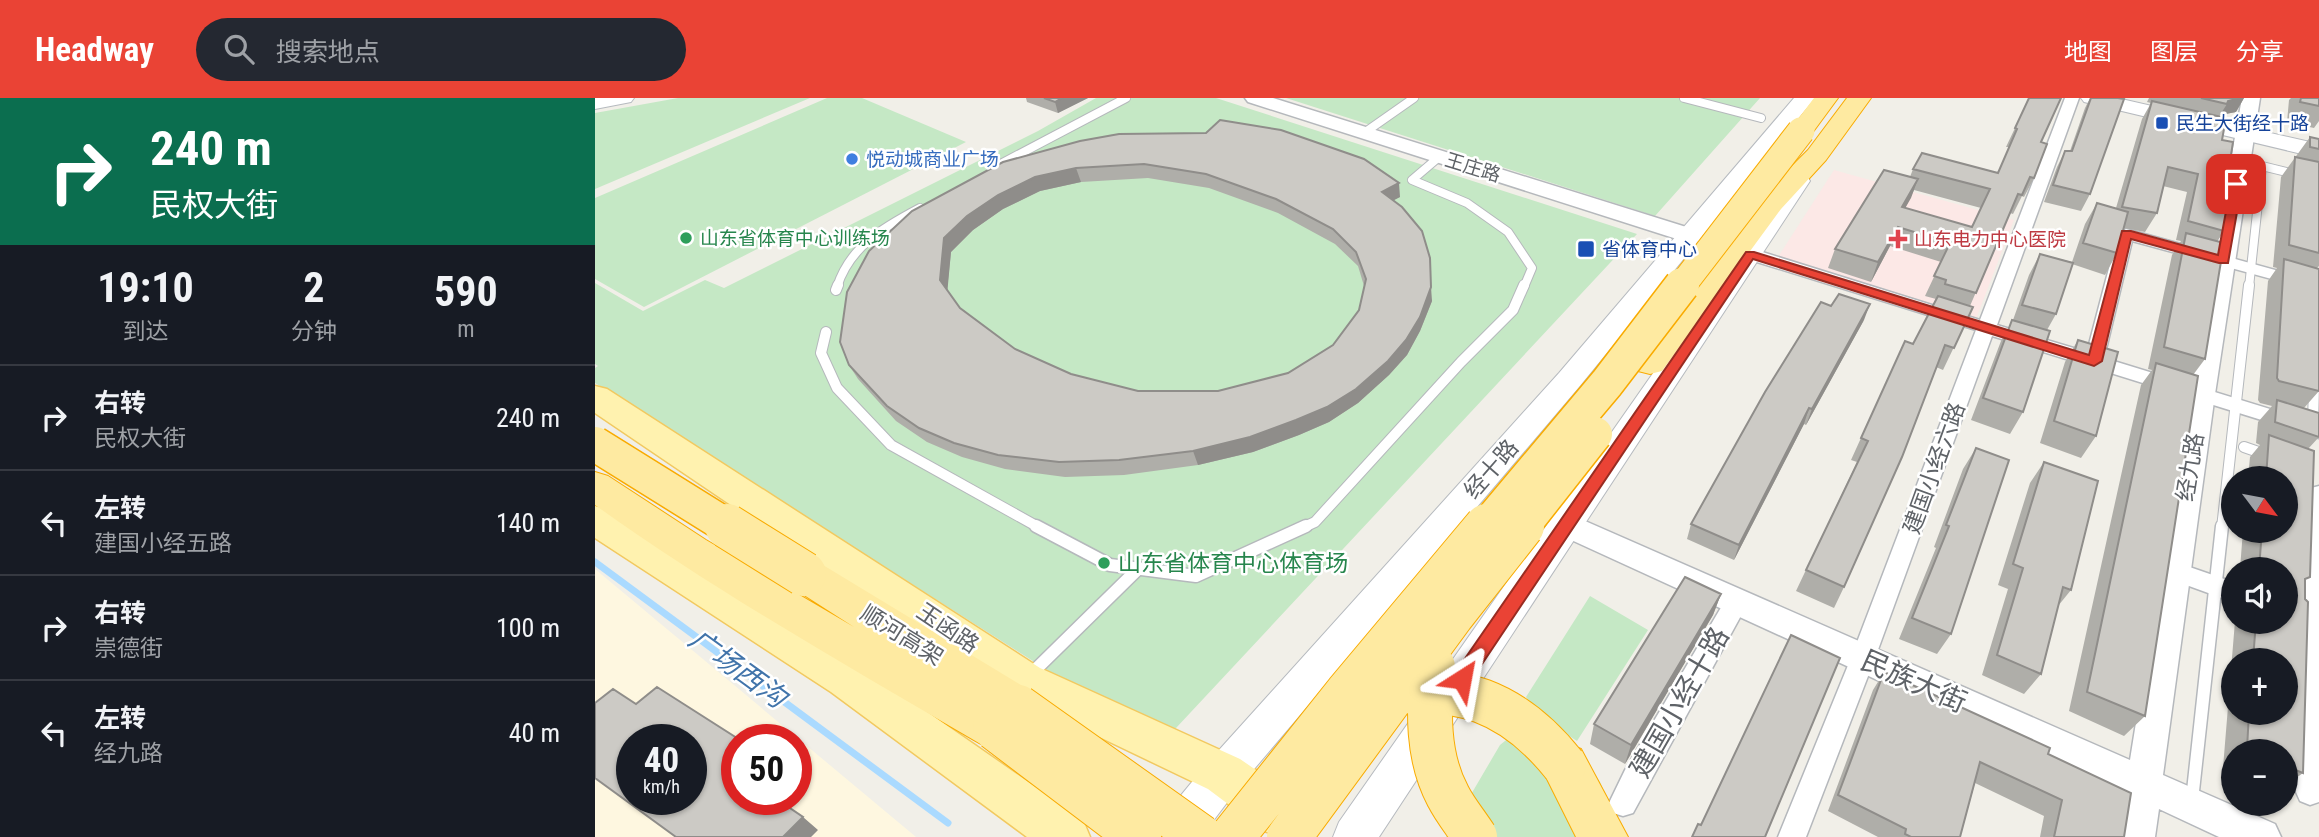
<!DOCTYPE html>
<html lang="zh">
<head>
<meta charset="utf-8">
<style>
  :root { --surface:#171b24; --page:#242831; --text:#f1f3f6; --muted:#9ea1a6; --line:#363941; --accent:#ea4335 }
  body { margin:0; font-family:"Roboto Condensed","Noto Sans SC",sans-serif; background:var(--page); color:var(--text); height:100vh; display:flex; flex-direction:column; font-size:26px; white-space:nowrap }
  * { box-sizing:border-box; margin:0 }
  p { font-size:23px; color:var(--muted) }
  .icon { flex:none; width:38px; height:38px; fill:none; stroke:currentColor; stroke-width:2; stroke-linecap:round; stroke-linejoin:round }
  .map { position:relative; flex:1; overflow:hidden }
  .panel { display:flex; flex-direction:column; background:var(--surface); width:595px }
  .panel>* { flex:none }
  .hud { background:#0b6e4f; color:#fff; overflow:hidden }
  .needle { width:46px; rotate:122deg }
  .tools { position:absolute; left:1626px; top:368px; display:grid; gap:14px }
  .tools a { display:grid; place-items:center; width:77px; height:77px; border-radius:50%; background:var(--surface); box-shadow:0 2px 5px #0004; font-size:35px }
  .speed { position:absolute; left:21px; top:626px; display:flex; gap:14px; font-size:35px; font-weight:700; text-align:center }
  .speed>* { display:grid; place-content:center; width:91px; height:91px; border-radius:50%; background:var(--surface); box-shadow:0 2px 5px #0004; line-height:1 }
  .speed small { font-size:18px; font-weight:400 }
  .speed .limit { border:10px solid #d22; background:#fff; color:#111 }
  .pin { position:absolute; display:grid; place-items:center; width:60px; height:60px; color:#fff; margin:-30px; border-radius:14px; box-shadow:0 4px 10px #0006 }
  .me { position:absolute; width:77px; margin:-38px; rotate:34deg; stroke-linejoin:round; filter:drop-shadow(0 0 5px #0008) }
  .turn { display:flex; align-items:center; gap:24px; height:147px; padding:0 35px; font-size:32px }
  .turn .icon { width:91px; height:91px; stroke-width:2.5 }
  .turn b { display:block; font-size:49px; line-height:60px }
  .eta { display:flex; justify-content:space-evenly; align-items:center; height:119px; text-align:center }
  .eta b { font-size:42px; font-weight:700; line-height:49px }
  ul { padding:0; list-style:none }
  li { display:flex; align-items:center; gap:21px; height:105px; padding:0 35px; border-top:2px solid var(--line) }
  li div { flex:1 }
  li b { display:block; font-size:26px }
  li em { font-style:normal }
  header { display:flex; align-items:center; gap:42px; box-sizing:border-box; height:98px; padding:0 35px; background:var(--accent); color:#fff }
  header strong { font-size:33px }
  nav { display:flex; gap:38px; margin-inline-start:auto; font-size:24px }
  .search { width:490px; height:63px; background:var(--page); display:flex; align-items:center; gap:18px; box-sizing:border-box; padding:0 24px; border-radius:38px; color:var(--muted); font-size:26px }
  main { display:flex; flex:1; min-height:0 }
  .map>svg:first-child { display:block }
</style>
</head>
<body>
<header>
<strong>Headway</strong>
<div class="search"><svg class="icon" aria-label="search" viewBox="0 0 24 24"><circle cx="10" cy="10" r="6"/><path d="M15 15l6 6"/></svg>搜索地点</div>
<nav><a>地图</a><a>图层</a><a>分享</a></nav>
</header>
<main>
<section class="panel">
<div class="hud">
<div class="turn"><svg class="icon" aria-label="right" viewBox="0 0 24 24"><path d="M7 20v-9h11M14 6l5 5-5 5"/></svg><div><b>240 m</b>民权大街</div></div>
</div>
<div class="eta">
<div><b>19:10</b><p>到达</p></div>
<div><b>2</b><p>分钟</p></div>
<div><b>590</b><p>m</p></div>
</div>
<ul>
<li><svg class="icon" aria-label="right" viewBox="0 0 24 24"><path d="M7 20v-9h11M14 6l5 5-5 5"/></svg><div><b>右转</b><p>民权大街</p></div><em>240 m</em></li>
<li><svg class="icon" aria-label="left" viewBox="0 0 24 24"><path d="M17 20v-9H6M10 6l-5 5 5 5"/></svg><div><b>左转</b><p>建国小经五路</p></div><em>140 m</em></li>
<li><svg class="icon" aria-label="right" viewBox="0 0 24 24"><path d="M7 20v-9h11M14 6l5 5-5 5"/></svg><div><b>右转</b><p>崇德街</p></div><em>100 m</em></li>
<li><svg class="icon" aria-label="left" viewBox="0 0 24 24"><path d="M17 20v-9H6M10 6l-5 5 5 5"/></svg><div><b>左转</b><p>经九路</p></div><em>40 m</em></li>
</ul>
</section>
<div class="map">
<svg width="1724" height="739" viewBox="0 0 1724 739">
  <rect width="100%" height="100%" fill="#f1efe8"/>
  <path fill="#fef7e0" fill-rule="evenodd" d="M0,471L321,739H0ZM37,642H96V702H37ZM142,642H201V702H142Z"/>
  <path fill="#fce8e6" d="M1239,72L1419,122L1381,221L1183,159Z"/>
  <path fill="#c5e8c5" d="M83,0H215L0,91V15Z
    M232,0H267L371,44L49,209L0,181V100Z
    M501,0H621L1042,136L567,645L0,285V270L3,268L0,266V185L48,213L110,182L129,190L443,33Z
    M691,0H1165L1060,118Z
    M995,498L1053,532L982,643L945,619L931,599Z
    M921,634L996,671L1005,684L1028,739H851L905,647Z"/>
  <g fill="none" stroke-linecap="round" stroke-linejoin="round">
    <path stroke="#aadaff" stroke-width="7" d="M0,464L353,725"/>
    <defs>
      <path id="service-far2" d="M1089,0L1166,20
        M769,35L819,0
        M844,59L817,82L872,105L913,134L937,170L929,189
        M400,69L531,0
        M242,189C255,148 289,129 325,110
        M1654,189L1667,68L1724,82"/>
      <path id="service-far1" d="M241,192L243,187
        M231,234L226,255L242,290L296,347L445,430
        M1718,326L1719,286
        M1649,349L1672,357
        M707,430L720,424L866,264L918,212L929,187
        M1627,430L1654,187"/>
      <path id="service" d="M441,428L515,467L601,478L711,428
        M434,578L544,470
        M1597,702L1627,428"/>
      <path id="minor" d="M1470,0H1484L1402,227L1492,254L1523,136L1531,131L1724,184V194L1537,143L1509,260L1724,326V340L1397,238L1280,560L1211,739H1183L1256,560L1381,232L1149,160L1147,156L1155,151L1161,152L1385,222Z
        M1724,388V704L1715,707L1705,703L1701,694L1709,529L1690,522V502L1709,509L1713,396L1716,390Z
        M1580,464L1638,484V504L1572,480L1568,473L1572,466Z
        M1142,493L1150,496L1154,503L1038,715L1028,718L1018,715L1014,705L1030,672L1134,496Z"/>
      <path id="tertiary" d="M650,0H678L1104,133L1107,138L1104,143H1088L653,4Z
        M1647,0H1665L1620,296L1568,677L1680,726L1686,739H1624L1564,711L1560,739H1522L1529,695L961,435L956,427L961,419L971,416L981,419L1535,662L1594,296Z"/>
      <path id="secondary" d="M0,0H39L36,4L0,11Z
        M1199,0H1220L984,289L643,690L606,739H558L564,724L615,662L964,275Z
        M1486,0H1522L1724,46V60L1489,4Z
        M1204,76L1212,78L1215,83L784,739H738L744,724L1196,78Z"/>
      <path id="primary" d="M0,288L12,291L445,570L645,661L703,701L709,717L703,733L688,739L669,733L613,691L415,596L0,315Z
        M0,408L13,412L266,568L488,722L495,739H432L236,594L0,440Z"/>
      <path id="trunk" d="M1219,0H1243L1215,38L1206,40L1197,38L1194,33Z
        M1252,0H1276L1231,62L1186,111L1067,273L1055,276L1043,273L1038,265L1043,257L1166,99L1213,52Z
        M0,374L13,378L111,442L259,529L195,488L189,476L195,464L209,460L223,464L439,595L446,609L439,623L423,629L416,645L400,651L384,645C254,569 123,495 0,407Z
        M969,645L986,651L1033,739H981L945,667L952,651Z"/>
    </defs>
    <use href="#service-far2" stroke="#b5b8bc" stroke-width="10"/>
    <use href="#service-far1" stroke="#b5b8bc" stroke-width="12"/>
    <use href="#service" stroke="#b5b8bc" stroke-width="15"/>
    <use href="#minor" stroke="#b5b8bc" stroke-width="3"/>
    <use href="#tertiary" stroke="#b5b8bc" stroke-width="3"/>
    <use href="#secondary" stroke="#b6babf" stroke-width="2"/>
    <use href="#primary" stroke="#f2c960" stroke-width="3"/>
    <use href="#trunk" stroke="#f9ab00" stroke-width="2"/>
    <use href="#service-far2" stroke="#fff" stroke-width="8"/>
    <use href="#service-far1" stroke="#fff" stroke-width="10"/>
    <use href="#service" stroke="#fff" stroke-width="12"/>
    <use href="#minor" fill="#fff" fill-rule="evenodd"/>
    <use href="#tertiary" fill="#fff" fill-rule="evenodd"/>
    <use href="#secondary" fill="#fff" fill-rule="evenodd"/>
    <use href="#primary" fill="#fff2af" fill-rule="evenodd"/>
    <use href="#trunk" fill="#feeaa1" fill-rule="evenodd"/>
    <defs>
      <path id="trunk-bridge-far2" d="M1086,189L1206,33"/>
      <path id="trunk-bridge-far1" d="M0,346L135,430
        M890,430L1012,285L1087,187
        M926,430L1000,336"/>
      <path id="trunk-bridge" d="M132,428L209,476
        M838,569C833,612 832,659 853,698C860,712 871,725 880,739
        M783,596C863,584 918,603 969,667
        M423,609L606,739
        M400,630L544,739
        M637,739L752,595L892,428
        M694,739L857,517L927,428"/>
    </defs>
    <use href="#trunk-bridge-far2" stroke="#f9ab00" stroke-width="29" stroke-linecap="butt"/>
    <use href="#trunk-bridge-far1" stroke="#f9ab00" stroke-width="37" stroke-linecap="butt"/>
    <use href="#trunk-bridge" stroke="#f9ab00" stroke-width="46" stroke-linecap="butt"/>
    <use href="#trunk-bridge-far2" stroke="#feeaa1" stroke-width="27"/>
    <use href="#trunk-bridge-far1" stroke="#feeaa1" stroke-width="34"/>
    <use href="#trunk-bridge" stroke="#feeaa1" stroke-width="44"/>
  </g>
  <path fill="#afaea9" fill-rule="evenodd" d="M431,0H493L463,15L432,4Z
    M1495,0H1523L1495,96L1486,113L1449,104L1462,69L1470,53H1475L1490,10Z
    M1554,0H1649L1641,14L1625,17L1624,19L1627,42L1631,90L1629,133L1622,144L1610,261L1598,277L1550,618L1529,638L1474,613L1546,287L1557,272L1553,271L1577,157L1586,143L1581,142L1592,94L1568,88L1562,115L1550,134L1529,130L1522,155L1510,177L1477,166L1461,216L1452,232L1428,314L1415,336L1376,322L1406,243L1418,222L1434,177L1445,156L1477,164L1490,126L1502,105L1521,110L1547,21L1556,5L1552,4Z
    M1696,0H1724V23L1719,30L1692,24L1694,2Z
    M1420,30L1446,44L1439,80L1429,99L1427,98L1418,116L1415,115L1375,208L1378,209L1348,272L1341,269L1249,489L1239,510L1201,493L1262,364L1256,362L1310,243L1318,246L1341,201L1330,198L1346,164L1295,148L1276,184L1233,170L1240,151L1315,79L1318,71L1403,75L1414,49H1411ZM1319,92L1386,110L1377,129L1310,110Z
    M1715,39L1724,41V168L1722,170L1724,293L1709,310L1724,339L1713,351L1708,675L1690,688V653H1638V674L1628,670L1640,523H1690V471H1645L1648,432H1690V380H1653L1655,359L1665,347L1661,345L1663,324L1677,308L1665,305L1663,302L1673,183L1682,170L1678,169L1686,79ZM1638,562H1690V614H1638Z
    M485,43L805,99L798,102L837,203L825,233L812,257L794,277L763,305L734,324L704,337L658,354L603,367L529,377L470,379L410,371L367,359L332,344L301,323L263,281L254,267L252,194ZM553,80L614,90L683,115L740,146L763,168L769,188L764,212L738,247L693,275L623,293H543L476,276L420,251L365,210L352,192L356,154L378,132L408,111L445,93L486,84Z
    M1269,222L1211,327L1209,326L1139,462L1092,441L1096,426Z
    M1483,242L1501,338L1486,360L1445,345L1470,264Z
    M1381,350L1356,536L1342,556L1304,541L1341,450L1339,449L1368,371Z
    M1449,364L1476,492L1463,508L1446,576L1429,596L1387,577L1413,491L1403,487L1435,385Z
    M1126,496L1118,517L1030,666L995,646L999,626Z
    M1289,574L1453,656L1529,739H1445L1449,718L1380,685L1365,739H1283L1233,713L1278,592Z"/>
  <path fill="#8f8d8a" d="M467,0H493L463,15L460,4Z
    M1645,0H1649L1641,14L1625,17L1632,6L1633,3Z
    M481,70L486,84L445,93L408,111L378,132L356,154L352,197L345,182L349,140L372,118L403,97L440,79Z
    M1323,81L1316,100L1300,128L1307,109Z
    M804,85L805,99L788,108L787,94Z
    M1303,129L1295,148L1276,184L1283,164Z
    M836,189L837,203L825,233L812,257L794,277L763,305L734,324L704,337L658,354L603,367L598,353Z
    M1275,206L1269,222L1211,327L1217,311Z
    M1214,310L1209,326L1139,462L1144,447Z
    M1126,496L1118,517L1030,666L1036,647Z
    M208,719L223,732L216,739H188Z"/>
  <path fill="#cccac5" stroke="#8f8d8a" stroke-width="2" fill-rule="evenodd" d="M449,0H467L460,4Z
    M1434,0H1466L1446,44L1452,46L1439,80L1435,79L1427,97L1423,96L1381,195L1350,186L1351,182L1339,178L1355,145L1303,129L1283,164L1240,151L1289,72L1323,81L1307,109L1377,129L1395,91L1318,71L1327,55L1403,75L1422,31L1420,30Z
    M1496,0H1523L1529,1L1495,96L1458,87L1470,53H1477Z
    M1606,0H1645L1633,3L1632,6Z
    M1706,0H1724V8L1705,4Z
    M1557,3L1631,20L1627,42L1638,44L1631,90L1636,91L1629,133L1593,123L1603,76L1573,69L1562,115L1527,109Z
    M625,22L686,32L769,61L804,85L787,94L807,109L827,133L835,160L836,189L825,219L811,242L793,263L761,291L732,309L701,322L655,339L598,353L524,362L464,364L403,357L359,345L324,330L292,308L254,267L245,244L252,194L274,153L317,113L408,64L485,43L524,36L611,35ZM549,66L611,76L681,101L738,131L761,154L771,181L764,212L738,247L693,275L623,293H543L476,276L420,251L365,210L345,182L349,140L372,118L403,97L440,79L481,70Z
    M1715,39L1724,41V51L1715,49Z
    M1700,59L1724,64V155L1694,147Z
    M1502,105L1533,114L1522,155L1488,145Z
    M1591,135L1629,145L1610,261L1569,249Z
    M1445,156L1478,165L1461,216L1427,207Z
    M1689,161L1724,171V293L1684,283L1682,280Z
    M1244,196L1275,206L1217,311L1214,310L1144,447L1096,426L1170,294L1226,204L1236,208Z
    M1343,198L1378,209L1359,250L1350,247L1307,359L1249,489L1211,472L1273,343L1266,340L1310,243L1318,246Z
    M1417,222L1455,233L1428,314L1388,300Z
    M1483,242L1523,254L1501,338L1459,323Z
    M1561,265L1603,278L1550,618L1492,594Z
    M1682,302L1724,315V339L1680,324Z
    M1674,337L1719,353L1715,479L1710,481V501L1713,504L1708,675L1690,668V653H1657L1652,651L1654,614H1690V562H1658L1661,523H1690V471H1664L1667,432H1690V380H1671Z
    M1381,350L1414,362L1356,536L1317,520L1354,428L1351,427Z
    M1449,364L1503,383L1476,492L1468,489L1446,576L1402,557L1428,470L1418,466Z
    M1090,479L1126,496L1036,647L999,626Z
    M1196,537L1245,560L1170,739H1097L1103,726L1106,727Z
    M1289,574L1455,650L1453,656L1536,695L1529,739H1459L1467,702L1385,664L1365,739H1316L1310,736L1311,731L1243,697Z
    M62,589L145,642H142V702H183L208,719L188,739H81L0,680V605L18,591L41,606ZM37,642H96V702H37Z"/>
  <path fill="#ea4335" stroke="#982c22" stroke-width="2" d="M1641,83L1647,86L1633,165H1624L1536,141L1507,263L1499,268L1158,161L873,587L867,589L860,587L857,581L860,575L1151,154H1159L1494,257L1527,133H1536L1623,157L1636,86Z"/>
  <g fill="#1a4fb4" stroke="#fff" stroke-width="2.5">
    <rect x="1560" y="18" width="14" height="14" rx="3.5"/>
    <rect x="982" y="142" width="18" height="18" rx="3.5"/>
  </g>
  <circle fill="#3f7fe0" stroke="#fff" stroke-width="2.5" cx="257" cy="61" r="7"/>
  <g fill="#2e9e5b" stroke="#fff" stroke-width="2.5">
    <circle cx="91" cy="140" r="7"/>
    <circle cx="509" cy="465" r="7"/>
  </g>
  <path fill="#e0444e" stroke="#fff" stroke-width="2.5" d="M1299.5 130.5h7v7h7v7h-7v7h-7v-7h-7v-7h7z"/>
  <g text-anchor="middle" stroke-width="5" stroke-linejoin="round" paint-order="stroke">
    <g font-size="19" fill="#164399" stroke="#fff" text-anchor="start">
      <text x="1581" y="32">民生大街经十路</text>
      <text x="1007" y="158">省体育中心</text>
    </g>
    <g font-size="19" fill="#366cbe" stroke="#fff" text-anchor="start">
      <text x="271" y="68">悦动城商业广场</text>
    </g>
    <g font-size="19" fill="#5f6368" stroke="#fff">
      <text transform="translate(878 69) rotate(17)" y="7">王庄路</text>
    </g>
    <g font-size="19" fill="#27864d" stroke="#fff" text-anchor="start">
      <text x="105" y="147">山东省体育中心训练场</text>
    </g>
    <g font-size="19" fill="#be3a42" stroke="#fff" text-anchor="start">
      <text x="1319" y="148">山东电力中心医院</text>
    </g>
    <g font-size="23" fill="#5f6368" stroke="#fff">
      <text transform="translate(1595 369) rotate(-81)" y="8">经九路</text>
      <text transform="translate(1339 370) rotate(-70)" y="8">建国小经六路</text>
      <text transform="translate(896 371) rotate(-49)" y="8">经十路</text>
      <text transform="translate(353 530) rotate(34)" y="8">玉函路</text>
      <text transform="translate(307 537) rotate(32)" y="8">顺河高架</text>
    </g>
    <g font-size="23" fill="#27864d" stroke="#fff" text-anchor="start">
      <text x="523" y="473">山东省体育中心体育场</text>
    </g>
    <g font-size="28" font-style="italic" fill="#4174aa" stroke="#fff">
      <text transform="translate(143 570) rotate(36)" y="10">广场西沟</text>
    </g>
    <g font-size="28" fill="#5f6368" stroke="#fff">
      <text transform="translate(1319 583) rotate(24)" y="10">民族大街</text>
      <text transform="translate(1084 604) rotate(-60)" y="10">建国小经十路</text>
    </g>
  </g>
</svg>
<div class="tools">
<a><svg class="needle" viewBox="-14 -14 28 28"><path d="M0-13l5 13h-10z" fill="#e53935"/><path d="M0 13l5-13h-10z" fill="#9ea1a6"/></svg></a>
<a><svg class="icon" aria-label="sound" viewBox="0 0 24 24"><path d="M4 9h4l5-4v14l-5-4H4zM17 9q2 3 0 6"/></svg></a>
<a>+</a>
<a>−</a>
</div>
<div class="speed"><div>40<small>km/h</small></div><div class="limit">50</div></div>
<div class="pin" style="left:1641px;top:86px;background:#d93025"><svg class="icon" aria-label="arrive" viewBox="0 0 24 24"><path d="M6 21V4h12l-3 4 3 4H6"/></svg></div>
<svg class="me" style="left:867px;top:581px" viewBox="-20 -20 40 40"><path d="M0-17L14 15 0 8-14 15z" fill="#ea4335" stroke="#fff" stroke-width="4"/></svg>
</div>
</main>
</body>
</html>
